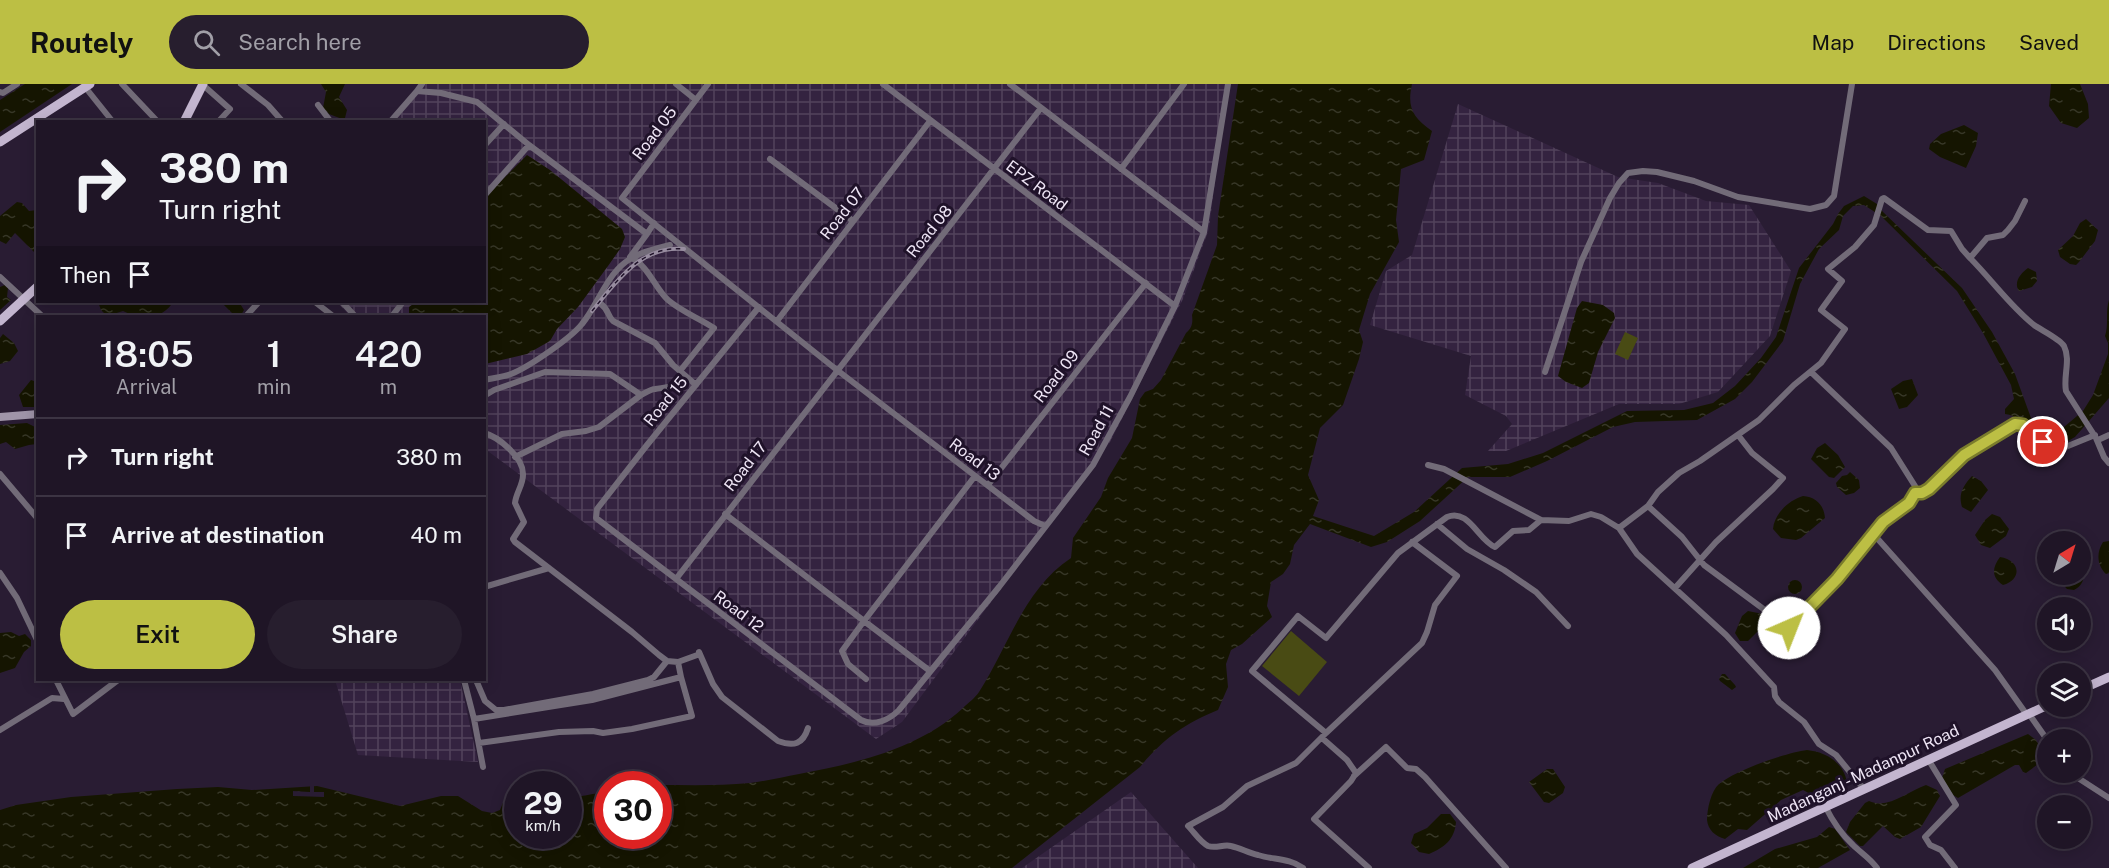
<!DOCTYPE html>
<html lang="en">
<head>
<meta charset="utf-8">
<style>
  :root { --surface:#1f1526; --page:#271e2e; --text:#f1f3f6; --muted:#a19fa7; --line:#3c3443; --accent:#bcbf44 }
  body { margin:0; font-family:"Public Sans",sans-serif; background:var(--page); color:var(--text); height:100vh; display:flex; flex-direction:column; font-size:22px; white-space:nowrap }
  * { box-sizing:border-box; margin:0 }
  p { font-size:20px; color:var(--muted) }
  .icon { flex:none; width:33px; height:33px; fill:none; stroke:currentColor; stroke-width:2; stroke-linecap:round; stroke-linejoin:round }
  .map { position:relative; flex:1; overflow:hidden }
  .sheet { position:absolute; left:36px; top:231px; width:450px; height:366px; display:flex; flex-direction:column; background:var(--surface); border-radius:0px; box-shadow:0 3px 15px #0003,0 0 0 2px var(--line) }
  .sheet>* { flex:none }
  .hud { position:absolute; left:36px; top:36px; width:450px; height:183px; border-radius:0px; box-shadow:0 3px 15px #0003,0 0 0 2px var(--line); background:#1f1526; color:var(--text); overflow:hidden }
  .needle { width:39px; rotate:38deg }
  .tools { position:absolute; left:2037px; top:447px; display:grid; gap:12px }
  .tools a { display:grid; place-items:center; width:54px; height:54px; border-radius:50%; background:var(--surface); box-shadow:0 3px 15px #0003,0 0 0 2px var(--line); font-size:30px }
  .speed { position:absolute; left:504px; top:687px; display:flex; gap:12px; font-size:30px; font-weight:700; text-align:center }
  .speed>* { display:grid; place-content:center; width:78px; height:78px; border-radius:50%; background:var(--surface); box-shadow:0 3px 15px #0003,0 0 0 2px var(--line); line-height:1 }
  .speed small { font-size:15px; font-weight:400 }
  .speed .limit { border:9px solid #d22; background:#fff; color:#111 }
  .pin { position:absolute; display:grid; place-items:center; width:51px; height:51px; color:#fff; margin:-26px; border:3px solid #fff; border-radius:50%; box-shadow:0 2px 6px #0007 }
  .me { position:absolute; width:66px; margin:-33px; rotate:44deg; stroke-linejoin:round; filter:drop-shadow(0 0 4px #0008) }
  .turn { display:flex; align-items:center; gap:21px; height:126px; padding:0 24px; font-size:27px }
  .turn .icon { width:78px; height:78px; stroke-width:2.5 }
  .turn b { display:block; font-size:42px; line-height:51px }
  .then { display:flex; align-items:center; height:57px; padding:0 24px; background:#0003; gap:12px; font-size:22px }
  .eta { display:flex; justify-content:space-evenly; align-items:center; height:102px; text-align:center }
  .eta b { font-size:36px; font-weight:600; line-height:42px }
  .action { display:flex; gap:12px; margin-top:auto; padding:12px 24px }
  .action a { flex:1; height:69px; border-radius:36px; background:var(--accent); color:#111; font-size:24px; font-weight:600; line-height:69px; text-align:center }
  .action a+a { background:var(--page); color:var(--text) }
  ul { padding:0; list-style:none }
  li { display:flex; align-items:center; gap:18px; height:78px; padding:0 24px; border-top:2px solid var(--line) }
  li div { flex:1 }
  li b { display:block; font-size:22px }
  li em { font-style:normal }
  header { display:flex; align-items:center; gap:36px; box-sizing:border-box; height:84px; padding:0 30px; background:var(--accent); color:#111 }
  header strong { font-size:28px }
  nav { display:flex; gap:33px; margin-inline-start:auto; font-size:21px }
  .search { width:420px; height:54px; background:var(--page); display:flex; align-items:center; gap:15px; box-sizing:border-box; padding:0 21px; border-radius:33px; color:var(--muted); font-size:22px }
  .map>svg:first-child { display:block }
</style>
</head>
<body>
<header>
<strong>Routely</strong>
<div class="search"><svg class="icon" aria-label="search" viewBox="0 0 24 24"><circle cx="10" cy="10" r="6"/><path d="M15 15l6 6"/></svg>Search here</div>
<nav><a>Map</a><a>Directions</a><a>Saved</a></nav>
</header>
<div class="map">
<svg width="2109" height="784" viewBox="0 0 2109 784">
  <defs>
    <pattern id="industrial-grid" width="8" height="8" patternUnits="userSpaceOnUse" patternTransform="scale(1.5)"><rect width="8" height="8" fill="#342340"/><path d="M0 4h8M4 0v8" fill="none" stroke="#52435c"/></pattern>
    <pattern id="water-ripples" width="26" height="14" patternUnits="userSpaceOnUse" patternTransform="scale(1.5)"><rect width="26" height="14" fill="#151501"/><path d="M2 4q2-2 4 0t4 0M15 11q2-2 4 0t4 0" fill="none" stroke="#373727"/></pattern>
  </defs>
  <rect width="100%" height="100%" fill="#291c33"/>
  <path fill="url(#industrial-grid)" d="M424,0H1227L1209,145L1183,215L1110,358L902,638L876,655L485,365L484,232H350L337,218H484V38L395,37Z
    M1458,20L1618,93L1658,99L1706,117L1749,121L1791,187L1770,252L1718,308L1679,320H1619L1506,367H1488L1512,340L1506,332L1465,311L1471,272L1370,241L1386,187L1412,171Z
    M335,596H460L478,678L358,671Z
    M1131,708L1198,784H1022Z"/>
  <path fill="#494b14" d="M1625,248L1638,254L1628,276L1615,270Z
    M1291,547L1327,578L1299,612L1262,582Z"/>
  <path fill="url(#water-ripples)" d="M25,0H72L0,48V16Z
    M321,0H345L339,13L347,26L345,34L342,35L329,30L323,24L326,8Z
    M1238,0H1412C1407,23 1412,33 1432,47L1424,76L1401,85L1396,136L1399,158L1370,210L1359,246L1363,258L1359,275L1343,321L1320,344L1308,391L1319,416L1313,432L1374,452L1414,428L1462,384L1508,380L1543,369L1627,327L1684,326L1713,319L1735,302L1761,274L1776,253L1799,184L1833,140L1838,130L1844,122L1864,112L1877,120L1883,128L1962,204L1992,248L2015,290L2031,334L2047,348H2058L2083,327L2093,311L2108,270V259L2105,252C2109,240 2105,228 2109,216V314L2075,353L2068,357L2055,361C2036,356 2025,332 2005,330V325L2014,315L2011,301L1983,249L1957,207L1881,132L1864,121L1853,122L1843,132L1839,146L1819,165L1800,200L1783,257L1752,298L1735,315L1697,336L1635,338L1613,343L1547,377L1510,393H1468L1420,437L1387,458L1371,463L1310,440L1294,461L1290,480L1283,490L1271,498L1267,522L1272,533L1242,560L1231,566L1226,580L1228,603L1218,626C1185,639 1162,656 1140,683L1012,784H0V726L16,721L71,713L177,705L218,703L252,706L317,702L400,722L441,712H458L482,727L492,729L500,726L506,711L512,709L517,712L518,752H568L569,712C581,714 594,708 607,709L608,752H658L659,701C689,701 720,702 750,699C766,697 783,693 799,690C857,679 919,665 963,624C968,619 975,614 979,608C1008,563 1024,505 1071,474L1073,454L1101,413L1108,394L1132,354L1140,315L1145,308L1153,305L1161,296L1186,249C1192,244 1193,239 1192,231L1217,161L1218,132Z
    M2051,0H2080L2088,20L2089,34L2077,44L2061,39L2049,22Z
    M1964,41L1978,49L1976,62L1966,84L1940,73L1929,65L1930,60L1941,50Z
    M527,71L550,86L622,145L625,153L620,165L608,182L578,223L557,245L550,257L527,270L485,280L484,232H409V223L416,218H484L485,117L489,109Z
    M17,118L22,119L29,127L37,126V171L15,149L6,160L0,157V132Z
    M2086,135L2098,146L2095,157L2079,178L2076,181L2070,180L2060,173L2058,166L2073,152L2080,139Z
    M2028,184L2036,188L2037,197L2032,203L2019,207C2013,198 2021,189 2028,184Z
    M5,201L8,204L7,213L11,216L0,226V203Z
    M1582,217L1603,221L1614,229L1615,234L1598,268L1589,299L1582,304L1566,298L1558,292L1577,224Z
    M98,218H170L171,221C163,232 144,237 132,231C129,230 126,228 123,227L107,232L101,226Z
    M221,218H239L244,226L241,231H234Z
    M3,250L14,259L18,267L10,277L0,280V254Z
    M1912,295L1918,311L1907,323L1899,325L1891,305L1903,297Z
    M31,296L37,298V323H23L19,311Z
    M27,339L37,344V360L29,361L15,365L6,358L0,360V341Z
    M1825,359L1838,371L1845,383L1834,394L1829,393L1811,375L1817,364Z
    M1850,388L1859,396L1860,404L1854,409L1846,411L1837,403L1836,399L1842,392L1847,391Z
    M1972,392L1981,397L1988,406L1971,428L1962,423C1958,410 1963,402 1972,392Z
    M1803,412C1816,413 1824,421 1825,434L1801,454L1796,456L1781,454L1773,445C1774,430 1789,416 1803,412Z
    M1992,430L2000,433L2009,445L2006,452L1990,464L1981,461L1975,451L1985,436Z
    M2109,457V489L2106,490C2097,481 2096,469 2103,458Z
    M2000,473C2020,476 2023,495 2003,501C1991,493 1992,484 2000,473Z
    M2081,476C2084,489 2087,499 2074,506L2067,505L2054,491L2080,490Z
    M1788 503a7 7 0 1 1 14 0a7 7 0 1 1-14 0Z
    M1748,527L1768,531L1770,539L1763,542L1748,557H1740L1735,549L1742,532Z
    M1805,533L1815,541L1817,553L1796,560L1791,555Z
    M11,548L19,552L25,550L31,556V562L24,568L15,584L0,589V549Z
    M1722,590H1725L1735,601L1736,603L1732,606L1720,597L1719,595Z
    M2028,650L2036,656L2044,670L2041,678L2026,689L2023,688L2019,681H2015L1958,714L1953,711L1942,694L1945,685Z
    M1807,666C1826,668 1843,678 1847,698C1839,707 1828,710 1816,713L1803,706L1781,716L1747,746L1738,745L1725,755C1715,752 1708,746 1707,736C1707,725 1711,707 1719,700C1736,686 1785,669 1807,666Z
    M1547,685H1553L1565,703L1563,709L1549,719L1544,718L1529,698Z
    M1926,701L1937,706L1940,712L1921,743L1900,755L1895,753L1883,742L1863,762H1860L1846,748L1850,738L1865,719L1869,717C1888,726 1908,707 1926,701Z
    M1441,730H1450L1456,738C1455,755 1444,764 1429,770L1419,768L1411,759L1414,750L1427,744Z
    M1829,743L1835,745L1850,766L1818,784H1743L1775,765L1817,753Z"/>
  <path fill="#291c33" d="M310,702H314V708H324V713L293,712V707L310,708Z"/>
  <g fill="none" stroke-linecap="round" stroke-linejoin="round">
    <path stroke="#726b78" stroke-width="6" d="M122,0L158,38
      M241,0L268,21L283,38
      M422,0L417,7L441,9L477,18L529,61L647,150L654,139
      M676,0L696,16
      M708,0L622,114L837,286L1034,437L1045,442
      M883,0L1175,222
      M1010,0L1204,148
      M203,1L230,25L218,38
      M85,3L113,38
      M0,8L3,9L17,0
      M318,21L331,38
      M390,38L417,7
      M484,62L504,40
      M770,75L853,137
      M1121,85L1184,0
      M484,112L529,61
      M2025,117L2015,137L2008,146L2003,151L1987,154L1970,174C1992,196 2010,222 2034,241C2041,246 2060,255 2064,262C2071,276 2063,292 2066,307L2096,354L2104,373L2109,379
      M647,150L630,173C649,182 654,203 668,216C682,228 699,234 714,244L680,287
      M0,193L42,232
      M315,218L333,232
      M342,218L355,232
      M601,220C609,226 607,231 613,237L655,259L673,281L696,301
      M759,223L647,361L597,425L596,434L861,636C874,643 889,636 899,626L999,503L1093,381L1130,313L1175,222L1204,148L1228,0
      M246,232L259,218
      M392,232L403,218
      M777,237L930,37
      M1545,288L1581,178L1610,114L1619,99L1628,89L1643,87L1657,88L1694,97L1738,113L1810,125L1826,121L1834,112L1852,0
      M1811,288L1891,364L1915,402C1920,426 1874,430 1876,453L1995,586L2027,631
      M484,296C493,294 503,293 511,290C529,283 571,254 582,240C596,223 603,201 617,186C631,170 651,166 670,161
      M484,312L494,306L545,288L610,290L641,311C645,309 651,305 655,305C667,303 678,303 688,294
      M484,349C499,353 524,374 523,391C523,401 516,409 515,419L524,438L513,455L515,458L632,548L659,571L667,577L678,578L700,570
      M2098,356L2109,351
      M515,373L562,350L586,347L599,343L641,311
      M1428,381L1444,385L1541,436L1569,437L1591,430L1601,433L1619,444L1637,470L1726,551L1774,603L1775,612L1779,618L1804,638L1819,660L1836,671L1863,704
      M0,390L38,435
      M988,401L1146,199
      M1915,409H1922L1929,405L1964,371L2015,340L2023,341L2053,364H2063L2095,351
      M1648,422L1682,453L1704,481L1789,544L1837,495L1874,451
      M725,430L864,537L975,392
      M1437,440L1467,465L1504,486L1536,508L1568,542
      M1619,444L1648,422L1658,408L1679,389L1700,377L1759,336L1794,301L1821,279L1845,245L1821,226L1842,197L1828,185L1855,163L1874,141L1882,115L1884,114L1928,146L1951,147L1962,165L1970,174
      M0,489L17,514L38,558
      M676,495L1041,24
      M484,503L549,484
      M1675,504L1716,458L1773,405L1783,394L1752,369L1738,351
      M699,568L713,600L722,613L778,657C794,663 803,660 808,644
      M866,595L848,580L842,567L864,537L930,587
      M56,596L73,630L118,596
      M464,596L474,635L483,683
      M476,596L485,617L496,626H504L593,610L648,596L654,593L667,577
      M2029,630L2048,657
      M474,635L592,616L681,593L678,578
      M0,646L52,614L64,615
      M1326,649L1422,559L1427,548L1435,521L1457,492L1412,458
      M1322,654L1347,676L1356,689L1351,697L1314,735L1369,784
      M479,659L559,648L593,647L603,649L632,645L692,632L681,593
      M1928,675L1956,721L1925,753L1930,761L1941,766L1955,784
      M2073,688L2078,694L2109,714
      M1354,692L1386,663L1407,684L1416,685L1425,693L1506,784
      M1825,722C1832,736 1841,750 1853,761C1861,769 1870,774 1877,784
      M1303,784C1289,774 1274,776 1258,771C1249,769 1240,764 1231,762C1223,760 1216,765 1208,762C1200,758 1194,748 1188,742L1223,723L1247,702L1296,679L1326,649L1252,587L1298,532L1326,554L1398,469L1447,433C1469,424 1478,456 1495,463L1513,447L1529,446L1541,436"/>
    <path stroke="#a095a9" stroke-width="8" d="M0,333L38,330"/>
    <path stroke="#c3b5cf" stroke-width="9" d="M184,38L203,0
      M0,58L90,0
      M0,237L38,202
      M2080,606L2109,593
      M1692,784L2048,621"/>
    <defs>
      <path id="rail" d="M592,227C616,198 641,161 684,165"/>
    </defs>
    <use href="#rail" stroke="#978c9f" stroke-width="4"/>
    <use href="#rail" stroke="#1f1229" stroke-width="1.5" stroke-dasharray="4.5" stroke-linecap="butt"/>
  </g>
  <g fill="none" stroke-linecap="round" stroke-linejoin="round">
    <defs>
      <path id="route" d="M1789,544L1837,495L1883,438L1909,419L1915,409H1922L1929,405L1964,371L2015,340L2023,341L2043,358"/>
    </defs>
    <use href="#route" stroke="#7a7c2c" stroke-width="15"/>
    <use href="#route" stroke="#bcbf44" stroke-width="10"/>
  </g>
  <g text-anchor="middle" stroke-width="6" stroke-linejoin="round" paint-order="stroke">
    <g font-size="16" fill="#eee5f5" stroke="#1f1229">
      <text transform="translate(654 49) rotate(-53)" y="6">Road 05</text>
      <text transform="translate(1037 101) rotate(37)" y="6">EPZ Road</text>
      <text transform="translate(842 129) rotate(-52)" y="6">Road 07</text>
      <text transform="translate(929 147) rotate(-51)" y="6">Road 08</text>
      <text transform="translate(1056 292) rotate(-52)" y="6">Road 09</text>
      <text transform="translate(665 317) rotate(-51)" y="6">Road 15</text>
      <text transform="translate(1096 346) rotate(-61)" y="6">Road 11</text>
      <text transform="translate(975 375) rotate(37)" y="6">Road 13</text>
      <text transform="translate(745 382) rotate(-52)" y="6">Road 17</text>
      <text transform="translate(739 527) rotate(37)" y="6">Road 12</text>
      <text transform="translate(1863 689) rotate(-25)" y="6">Madanganj - Madanpur Road</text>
    </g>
  </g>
</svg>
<div class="tools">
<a><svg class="needle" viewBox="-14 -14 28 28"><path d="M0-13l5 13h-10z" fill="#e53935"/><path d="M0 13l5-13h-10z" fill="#a19fa7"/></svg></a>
<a><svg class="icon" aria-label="sound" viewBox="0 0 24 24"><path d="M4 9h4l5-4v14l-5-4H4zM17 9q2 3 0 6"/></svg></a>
<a><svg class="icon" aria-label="layers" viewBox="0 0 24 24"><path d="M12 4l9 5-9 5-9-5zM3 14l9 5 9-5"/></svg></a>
<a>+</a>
<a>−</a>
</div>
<div class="speed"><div>29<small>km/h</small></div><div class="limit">30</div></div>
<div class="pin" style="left:2043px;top:358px;background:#d93025"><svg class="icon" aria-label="arrive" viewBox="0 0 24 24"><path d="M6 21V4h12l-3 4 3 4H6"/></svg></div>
<svg class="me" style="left:1789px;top:544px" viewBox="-20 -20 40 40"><circle r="19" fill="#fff"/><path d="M0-13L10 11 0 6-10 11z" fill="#bcbf44"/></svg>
<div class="hud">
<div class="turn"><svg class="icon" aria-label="right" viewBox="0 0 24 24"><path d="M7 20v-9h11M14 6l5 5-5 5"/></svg><div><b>380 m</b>Turn right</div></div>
<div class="then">Then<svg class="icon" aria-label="arrive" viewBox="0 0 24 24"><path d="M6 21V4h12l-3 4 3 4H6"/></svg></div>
</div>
<section class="sheet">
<div class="eta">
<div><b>18:05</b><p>Arrival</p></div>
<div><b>1</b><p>min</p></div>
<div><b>420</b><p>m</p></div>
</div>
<ul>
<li><svg class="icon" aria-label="right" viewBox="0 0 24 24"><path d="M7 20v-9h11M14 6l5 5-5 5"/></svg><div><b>Turn right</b></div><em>380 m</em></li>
<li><svg class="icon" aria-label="arrive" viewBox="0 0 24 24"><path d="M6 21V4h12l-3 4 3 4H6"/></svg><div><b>Arrive at destination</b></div><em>40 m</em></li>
</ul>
<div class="action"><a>Exit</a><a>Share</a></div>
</section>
</div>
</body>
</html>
